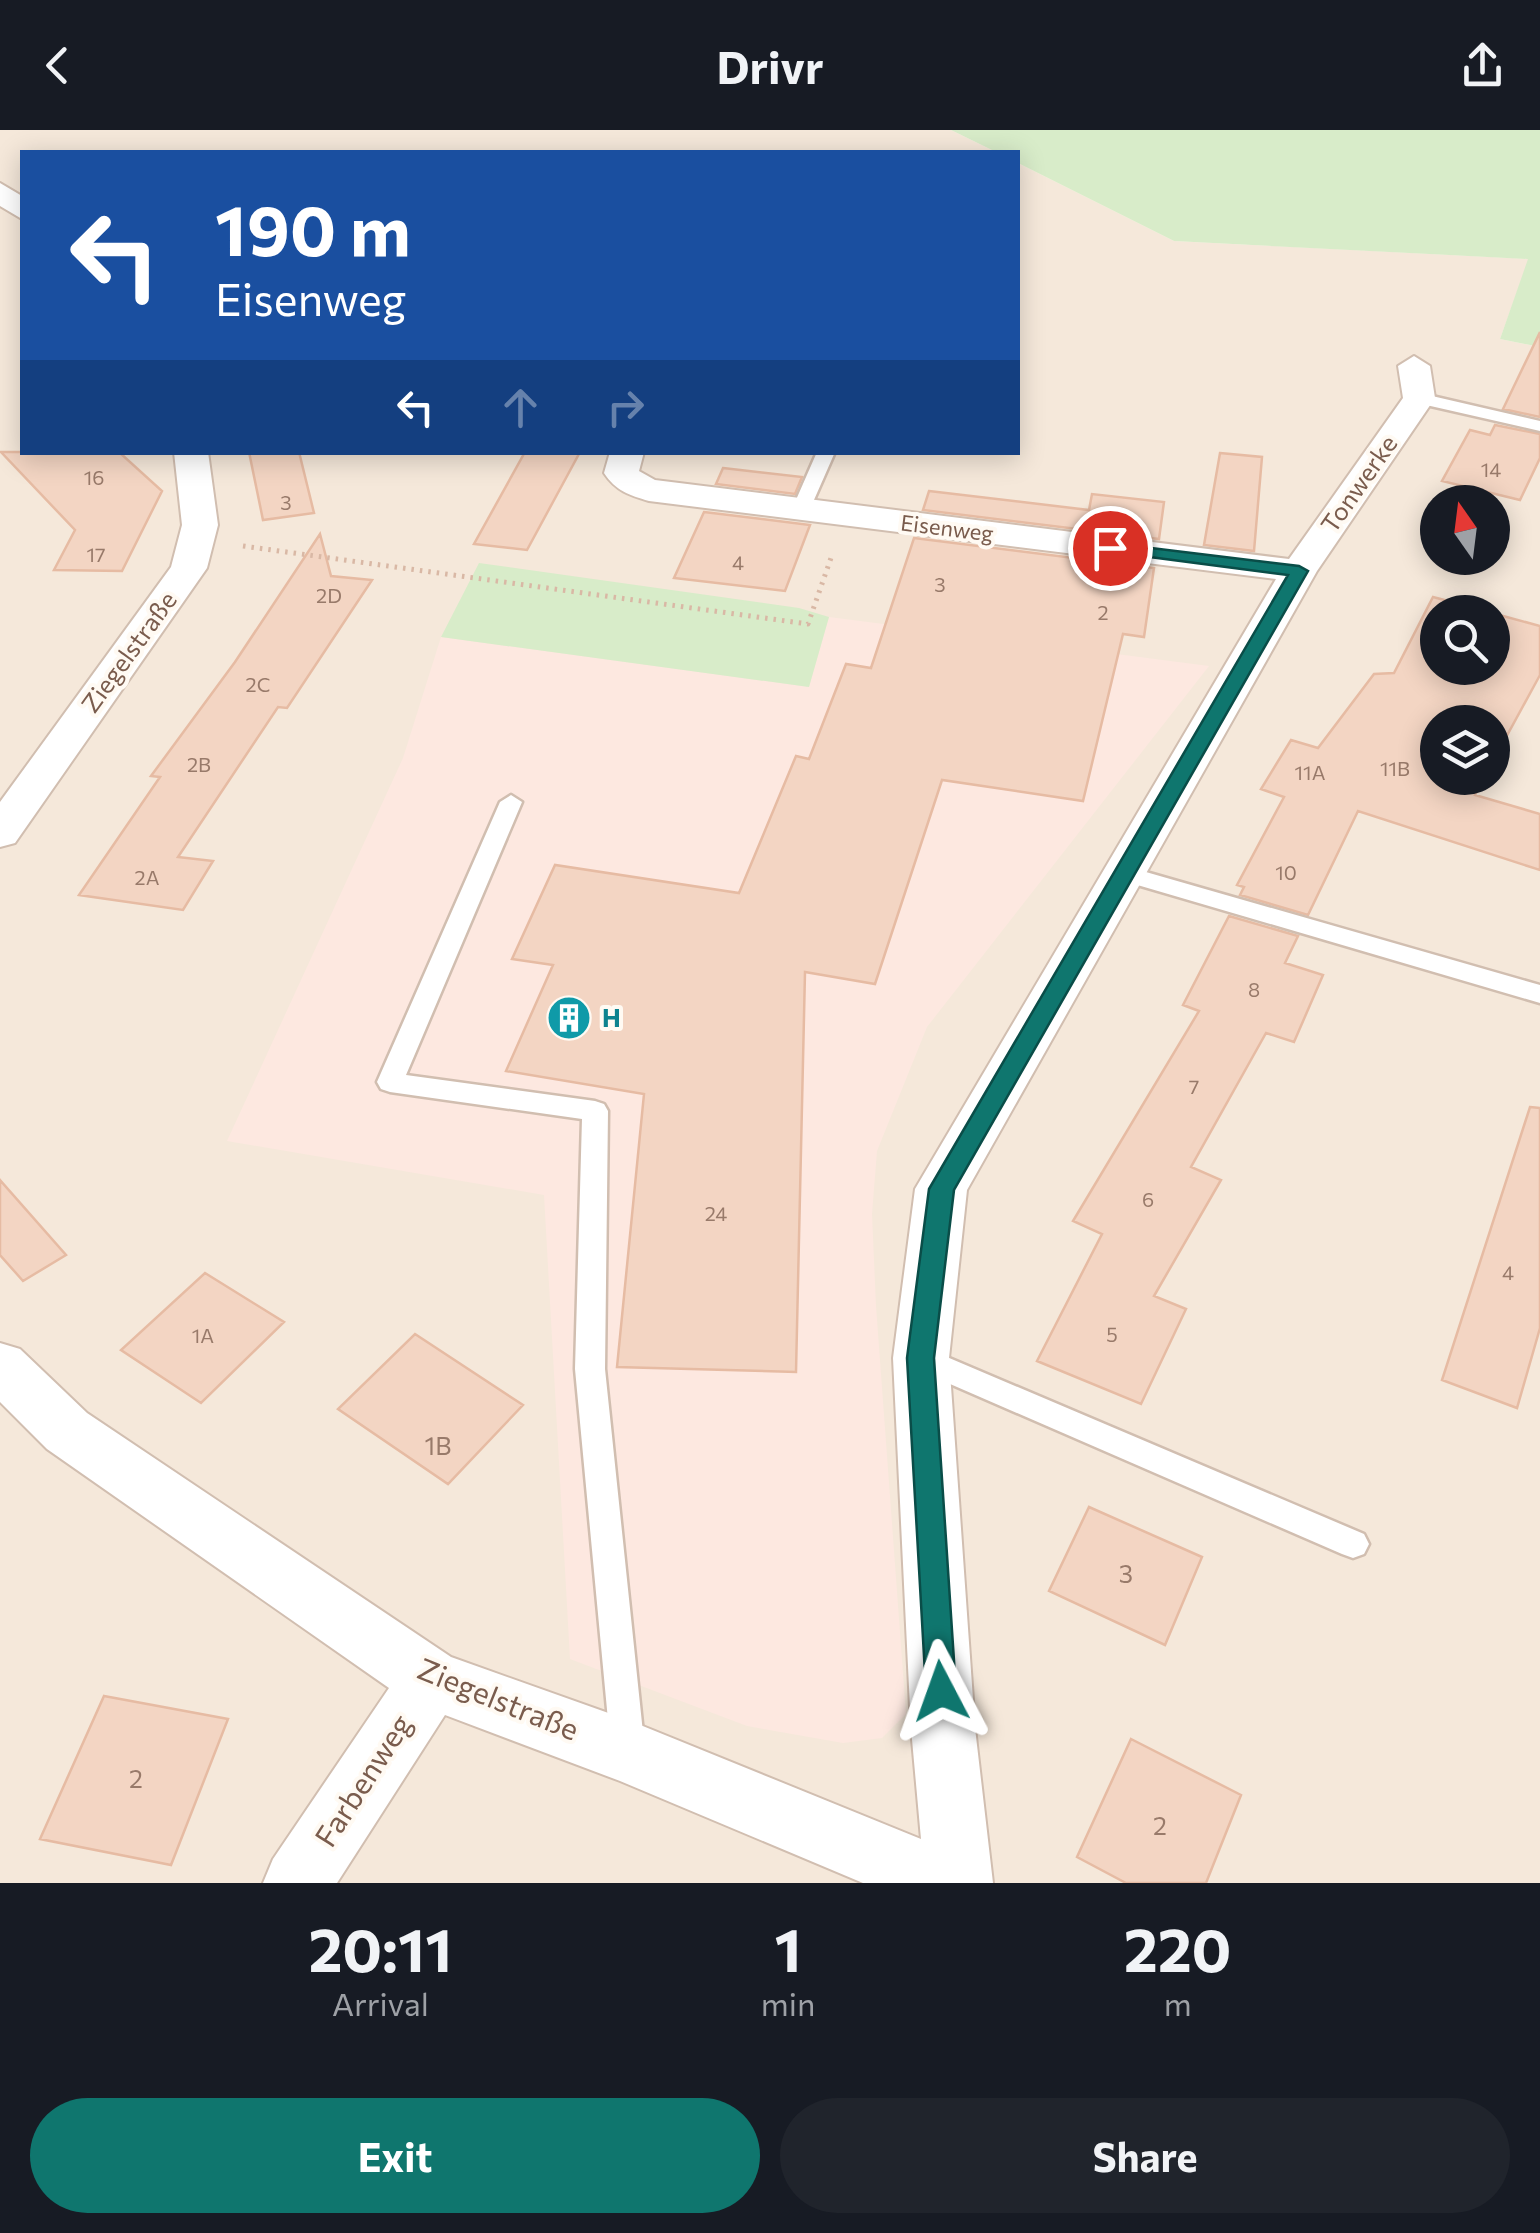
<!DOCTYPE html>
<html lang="en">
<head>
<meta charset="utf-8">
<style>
  :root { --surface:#171b24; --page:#20242c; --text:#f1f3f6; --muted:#9ea1a6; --accent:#0f766e }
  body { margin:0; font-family:Commissioner,sans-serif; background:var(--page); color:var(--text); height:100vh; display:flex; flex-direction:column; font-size:38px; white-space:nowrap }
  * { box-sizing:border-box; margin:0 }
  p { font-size:32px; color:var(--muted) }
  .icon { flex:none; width:55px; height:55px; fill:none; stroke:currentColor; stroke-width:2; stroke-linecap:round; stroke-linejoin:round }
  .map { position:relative; height:1753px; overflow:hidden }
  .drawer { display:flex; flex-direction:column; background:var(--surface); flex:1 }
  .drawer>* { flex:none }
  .banner { position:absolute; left:20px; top:20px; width:1000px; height:305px; border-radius:0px; box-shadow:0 5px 25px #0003; background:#1a4fa0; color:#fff; overflow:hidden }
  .needle { width:65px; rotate:346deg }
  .controls { position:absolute; left:1420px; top:355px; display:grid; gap:20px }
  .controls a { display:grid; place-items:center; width:90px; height:90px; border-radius:50%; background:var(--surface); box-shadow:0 5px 25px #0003; font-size:50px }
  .pin { position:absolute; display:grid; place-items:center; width:85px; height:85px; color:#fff; margin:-42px; border:5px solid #fff; border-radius:50%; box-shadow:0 2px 10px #0007 }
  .me { position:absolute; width:110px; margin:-55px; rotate:356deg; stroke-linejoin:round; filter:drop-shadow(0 0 8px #0008) }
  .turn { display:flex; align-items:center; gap:35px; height:210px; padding:0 30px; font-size:45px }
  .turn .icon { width:130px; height:130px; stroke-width:2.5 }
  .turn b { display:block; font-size:70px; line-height:85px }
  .lanes { display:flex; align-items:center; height:95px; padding:0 30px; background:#0003; justify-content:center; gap:50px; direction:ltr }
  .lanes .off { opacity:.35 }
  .eta { display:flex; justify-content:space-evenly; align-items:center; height:170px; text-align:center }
  .eta b { font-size:60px; font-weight:700; line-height:70px }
  .button { display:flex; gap:20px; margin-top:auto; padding:20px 30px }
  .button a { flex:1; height:115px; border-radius:60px; background:var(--accent); color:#fff; font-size:40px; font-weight:700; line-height:115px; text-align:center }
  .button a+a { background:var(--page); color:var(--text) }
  header { display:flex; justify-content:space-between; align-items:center; height:130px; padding:0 30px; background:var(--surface); font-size:45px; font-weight:700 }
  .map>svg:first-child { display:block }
</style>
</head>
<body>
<header><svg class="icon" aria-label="back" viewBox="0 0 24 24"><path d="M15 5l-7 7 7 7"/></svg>Drivr<svg class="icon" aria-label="share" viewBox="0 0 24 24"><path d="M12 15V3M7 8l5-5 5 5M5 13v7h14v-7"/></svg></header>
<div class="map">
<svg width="1540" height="1753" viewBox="0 0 1540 1753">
  <rect width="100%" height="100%" fill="#fdf6ec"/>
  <path fill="#f5e8da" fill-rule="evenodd" d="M0,0H951L996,22H22V322H1018V33L1174,111L1529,129L1500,209L1540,217V1753H0ZM1438,372H1492V428H1438ZM1438,482H1492V538H1438ZM1438,592H1492V648H1438Z"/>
  <path fill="#fde8e0" d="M829,487L1209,536L927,897L877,1021L872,1084L876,1176L906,1584L882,1608L843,1613L747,1596L570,1529L544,1065L227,1011L403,628L441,507L809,557Z"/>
  <path fill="#d8ecc9" d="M951,0H1540V217L1500,209L1528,129L1174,111L1018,33V22H996Z
    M479,433L799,478L829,487L809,557L441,507Z"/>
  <path fill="#f3d5c3" stroke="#e6bba3" stroke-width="2.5" d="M1540,202V287L1503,279Z
    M1495,295L1540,304V328L1520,370L1442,351L1470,300L1490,305Z
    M1,322H119L162,361L122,441L54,440L75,400Z
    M249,322H299L314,383L263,390Z
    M525,322H580L527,420L474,414Z
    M1220,323L1262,327L1254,421L1204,415Z
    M723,338L802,347L795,364L716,354Z
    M929,361L1089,380L1092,364L1164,372L1159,409L923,380Z
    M704,382L810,395L785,461L674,448Z
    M320,404L331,446L372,450L287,578L278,577L178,727L213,731L183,780L79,765L160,647L151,646L235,532Z
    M914,408L1154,438L1144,507L1123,504L1083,671L942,650L875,854L805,842L796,1242L617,1237L644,964L506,941L553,835L512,829L555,735L739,763L796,626L809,629L846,534L871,538Z
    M1433,467L1490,482H1438V538H1492V483L1540,496V545L1492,633V592H1438V648H1484L1475,665L1540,684V740L1358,681L1308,785L1240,765L1244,757L1237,755L1284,667L1261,659L1291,610L1318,618L1374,544L1394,543Z
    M1229,786L1298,806L1285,833L1323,845L1294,912L1266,903L1191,1037L1221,1050L1154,1166L1186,1179L1141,1274L1037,1231L1102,1104L1073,1091L1199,881L1183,875Z
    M1530,977L1540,978V1198L1517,1278L1442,1250Z
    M0,1050L66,1125L23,1151L0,1125Z
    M205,1143L284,1192L201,1273L121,1220Z
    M415,1204L523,1275L448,1354L338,1279Z
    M1089,1377L1202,1427L1165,1515L1049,1461Z
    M104,1566L228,1589L171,1735L40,1709Z
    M1131,1609L1241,1665L1206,1753H1126L1077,1727Z"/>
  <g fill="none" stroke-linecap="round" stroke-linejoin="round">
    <defs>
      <path id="service" d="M1419,263L1540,291V301L1413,272L1410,268Z
        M817,322H835L810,379L808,383H794L792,379Z
        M511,665L522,672L406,945L595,971L604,974L608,981L605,1239L645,1622L640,1634L628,1639L616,1634L611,1622L575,1239L582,989L390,962L381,959L377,952L500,672Z
        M1125,736L1540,855V873L1117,749L1113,744L1117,739Z
        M921,1216L1364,1404L1369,1414L1364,1424L1353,1428L1342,1424L911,1237L906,1228L911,1219Z"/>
      <path id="minor" d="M0,53L22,66V89L0,76Z
        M1414,226L1430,236L1435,268L1317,441L967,1060L949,1228L975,1598L993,1753H863L620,1651L445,1585L337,1753H263L273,1729L389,1558L47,1319L0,1272V1213L20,1219L87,1283L451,1527L628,1590L921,1709L911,1598L893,1228L915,1059L1276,449L649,371C629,365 616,361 604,343L610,322H644L639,341L655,350L1289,429L1403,268L1398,236Z
        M174,322H208L218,395L207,438L15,713L0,717V672L171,437L182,395Z"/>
    </defs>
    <use href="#service" stroke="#d1beb0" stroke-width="5"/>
    <use href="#minor" stroke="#d1beb0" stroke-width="4"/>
    <path stroke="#d9b8a5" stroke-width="5" stroke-dasharray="2.5 6" stroke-linecap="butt" d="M243,416L808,494L832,425"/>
    <use href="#service" fill="#fff" fill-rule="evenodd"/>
    <use href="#minor" fill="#fff" fill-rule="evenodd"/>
  </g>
  <path fill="#0f766e" stroke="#0a4d48" stroke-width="2.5" d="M1110,413L1299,436L1308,441L954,1060L934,1228L956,1561L952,1571L941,1576L930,1571L926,1561L907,1228L929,1059L1288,445L1104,421L1101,418Z"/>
  <defs>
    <symbol id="building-disc" viewBox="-11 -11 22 22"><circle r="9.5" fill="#0f9aa8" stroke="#fffaf3"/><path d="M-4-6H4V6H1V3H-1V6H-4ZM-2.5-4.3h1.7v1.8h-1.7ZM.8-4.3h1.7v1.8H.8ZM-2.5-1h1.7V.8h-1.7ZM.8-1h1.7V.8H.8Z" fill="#fff"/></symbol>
  </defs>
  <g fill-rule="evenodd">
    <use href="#building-disc" x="544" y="863" width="50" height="50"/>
  </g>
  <g text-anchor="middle" stroke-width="8" stroke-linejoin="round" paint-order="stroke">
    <g font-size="20" fill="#987a6a">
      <text x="1491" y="347">14</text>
      <text x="94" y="355">16</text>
      <text x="286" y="380">3</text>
      <text x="96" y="432">17</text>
      <text x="738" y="440">4</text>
      <text x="940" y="462">3</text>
      <text x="329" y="473">2D</text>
      <text x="1103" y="490">2</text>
      <text x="258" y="562">2C</text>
      <text x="199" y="642">2B</text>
      <text x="1395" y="646">11B</text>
      <text x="1310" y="650">11A</text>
      <text x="1286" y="750">10</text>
      <text x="147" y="755">2A</text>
      <text x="1254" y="867">8</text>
      <text x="1194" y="964">7</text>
      <text x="1148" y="1077">6</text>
      <text x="716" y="1091">24</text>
      <text x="1508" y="1150">4</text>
      <text x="1112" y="1212">5</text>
      <text x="203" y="1213">1A</text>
    </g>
    <g font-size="22" fill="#7a5c4d" stroke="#fffaf3">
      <text transform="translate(947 398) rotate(7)" y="8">Eisenweg</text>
    </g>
    <g font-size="25" fill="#7a5c4d" stroke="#fffaf3">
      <text transform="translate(1359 354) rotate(-55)" y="9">Tonwerke</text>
      <text transform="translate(129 522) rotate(-54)" y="9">Ziegelstraße</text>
    </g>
    <g font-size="25" font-weight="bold" fill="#0d838f" stroke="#fffaf3" text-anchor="start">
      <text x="602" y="897">H</text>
    </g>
    <g font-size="25" fill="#987a6a">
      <text x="438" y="1325">1B</text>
      <text x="1126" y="1453">3</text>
      <text x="136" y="1658">2</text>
      <text x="1160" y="1705">2</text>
    </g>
    <g font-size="30" fill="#7a5c4d" stroke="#fffaf3">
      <text transform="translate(498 1570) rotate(22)" y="10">Ziegelstraße</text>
      <text transform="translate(364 1651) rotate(-57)" y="10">Farbenweg</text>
    </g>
  </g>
</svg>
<div class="controls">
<a><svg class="needle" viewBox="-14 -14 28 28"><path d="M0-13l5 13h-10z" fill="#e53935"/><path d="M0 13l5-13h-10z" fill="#9ea1a6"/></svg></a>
<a><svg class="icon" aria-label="search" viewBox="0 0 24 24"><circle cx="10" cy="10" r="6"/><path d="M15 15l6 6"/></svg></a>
<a><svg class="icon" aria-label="layers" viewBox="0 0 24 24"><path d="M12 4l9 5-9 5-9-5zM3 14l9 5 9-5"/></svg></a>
</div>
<div class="pin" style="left:1110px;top:418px;background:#d93025"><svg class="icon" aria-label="arrive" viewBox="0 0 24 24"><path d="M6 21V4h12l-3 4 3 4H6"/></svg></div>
<svg class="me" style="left:941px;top:1561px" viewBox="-20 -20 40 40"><path d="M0-17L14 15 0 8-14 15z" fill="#0f766e" stroke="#fff" stroke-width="4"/></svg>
<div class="banner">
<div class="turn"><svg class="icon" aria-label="left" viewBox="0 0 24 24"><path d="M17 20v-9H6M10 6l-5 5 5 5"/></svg><div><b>190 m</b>Eisenweg</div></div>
<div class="lanes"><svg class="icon" aria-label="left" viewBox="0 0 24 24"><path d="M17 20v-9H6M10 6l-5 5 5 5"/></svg><svg class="icon off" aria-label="ahead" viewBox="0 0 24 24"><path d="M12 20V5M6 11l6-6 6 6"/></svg><svg class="icon off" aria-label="right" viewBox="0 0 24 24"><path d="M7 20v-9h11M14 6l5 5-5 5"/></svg></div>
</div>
</div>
<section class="drawer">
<div class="eta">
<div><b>20:11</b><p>Arrival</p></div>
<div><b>1</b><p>min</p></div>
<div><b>220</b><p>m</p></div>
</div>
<div class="button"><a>Exit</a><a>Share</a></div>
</section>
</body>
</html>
